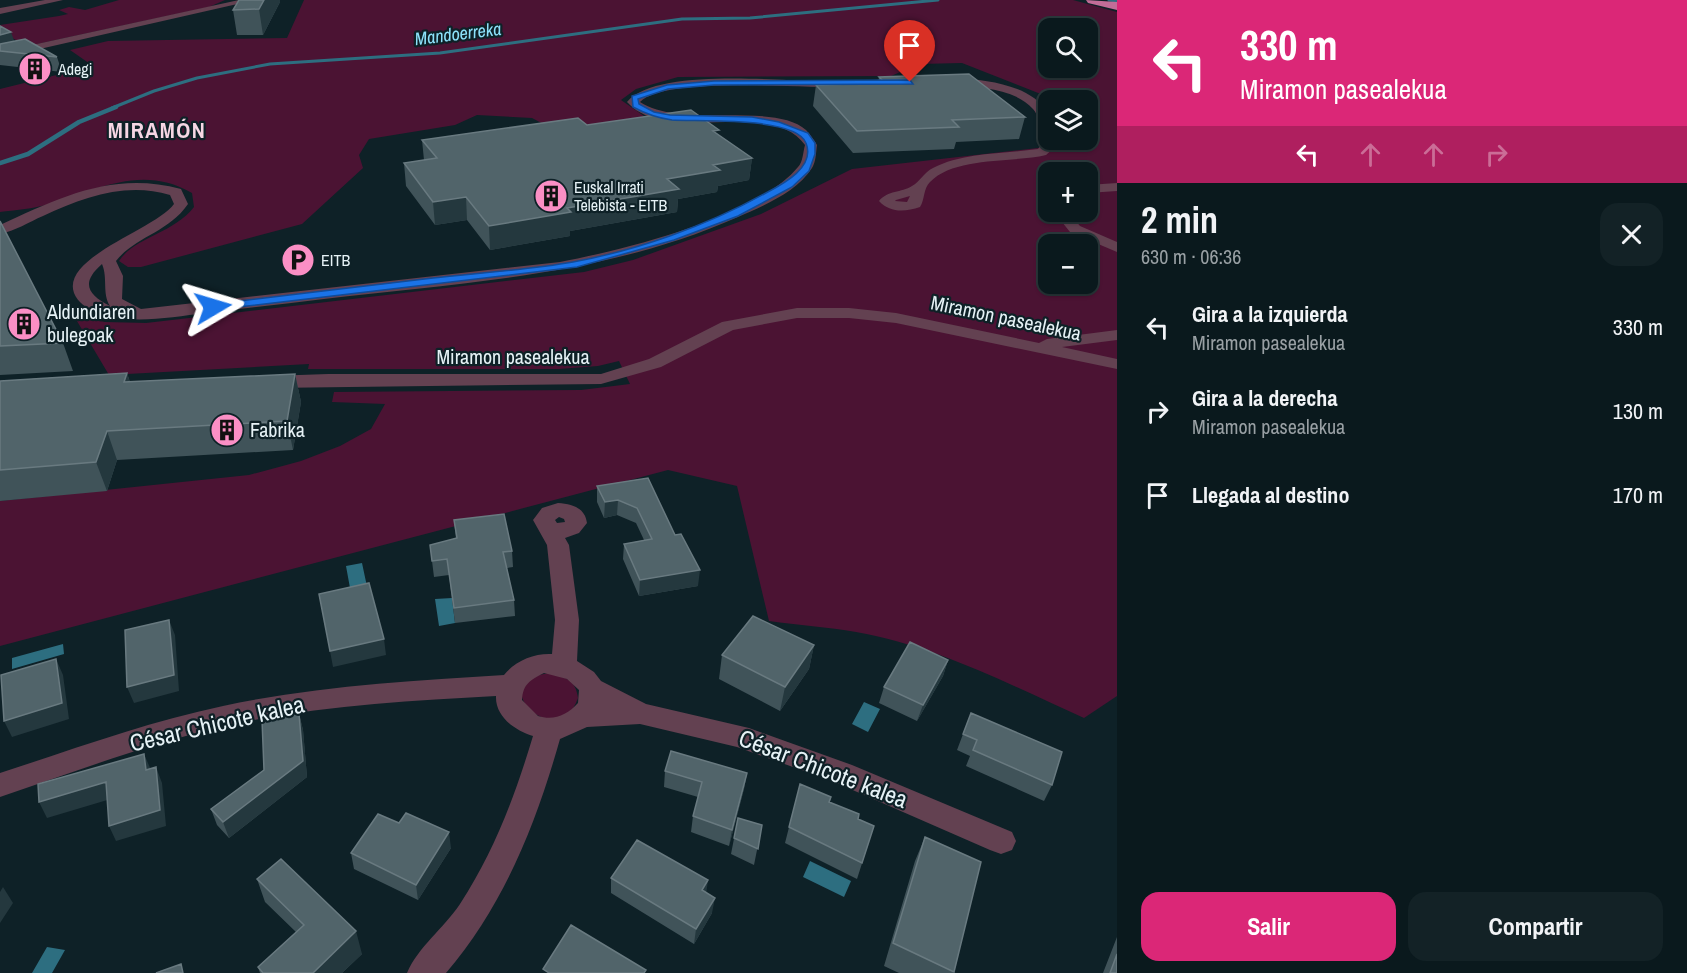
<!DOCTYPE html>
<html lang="es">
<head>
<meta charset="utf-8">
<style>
  :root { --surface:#0a191d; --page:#132226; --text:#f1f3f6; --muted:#99a0a4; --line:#2a383b; --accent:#db2777 }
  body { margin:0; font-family:"Archivo Narrow",sans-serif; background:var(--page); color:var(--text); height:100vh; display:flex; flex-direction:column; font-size:22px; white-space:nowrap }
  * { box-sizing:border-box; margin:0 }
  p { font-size:20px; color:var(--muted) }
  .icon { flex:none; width:33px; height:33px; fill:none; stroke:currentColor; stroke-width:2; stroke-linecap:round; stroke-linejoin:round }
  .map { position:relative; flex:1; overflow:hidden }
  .side { display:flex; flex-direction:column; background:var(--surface); width:570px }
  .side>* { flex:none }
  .top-card { background:#db2777; color:#fff; overflow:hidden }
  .buttons { position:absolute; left:1038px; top:18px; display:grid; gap:12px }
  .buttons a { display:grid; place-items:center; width:60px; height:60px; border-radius:12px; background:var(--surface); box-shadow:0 2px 4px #0004,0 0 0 2px var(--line); font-size:30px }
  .pin { position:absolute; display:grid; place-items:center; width:51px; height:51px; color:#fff; margin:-62px -26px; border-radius:50% 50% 50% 0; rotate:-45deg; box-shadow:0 0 6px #0007 }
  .pin .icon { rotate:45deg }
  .me { position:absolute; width:66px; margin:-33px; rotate:83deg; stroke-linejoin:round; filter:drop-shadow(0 0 4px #0008) }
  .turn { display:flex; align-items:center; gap:21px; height:126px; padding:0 24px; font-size:27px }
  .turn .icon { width:78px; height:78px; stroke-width:2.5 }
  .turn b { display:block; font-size:42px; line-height:51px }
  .lanes { display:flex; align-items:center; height:57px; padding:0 24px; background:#0003; justify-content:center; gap:30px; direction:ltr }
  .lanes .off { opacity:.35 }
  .round { display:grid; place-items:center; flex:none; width:63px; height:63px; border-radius:18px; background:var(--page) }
  .summary { display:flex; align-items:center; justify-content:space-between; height:102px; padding:0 24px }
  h1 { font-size:36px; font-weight:700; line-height:45px }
  .button { display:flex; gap:12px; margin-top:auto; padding:12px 24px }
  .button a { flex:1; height:69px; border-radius:18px; background:var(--accent); color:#fff; font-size:24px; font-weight:700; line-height:69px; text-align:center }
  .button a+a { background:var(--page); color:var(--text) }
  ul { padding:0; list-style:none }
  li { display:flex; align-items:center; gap:18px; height:84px; padding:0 24px }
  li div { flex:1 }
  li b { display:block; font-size:22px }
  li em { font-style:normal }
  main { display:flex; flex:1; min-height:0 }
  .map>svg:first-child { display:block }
</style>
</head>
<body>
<main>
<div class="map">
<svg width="1117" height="973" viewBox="0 0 1117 973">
  <rect width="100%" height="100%" fill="#0e2127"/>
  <path fill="#4b1333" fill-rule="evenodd" d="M119,0H225L209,7L28,46L0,32V25L59,16L68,14L59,10L69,7L85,10Z
    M304,0H1073L1117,12V696L1084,718C1011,685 936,646 856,632C828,627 798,625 769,621L737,486L668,470L0,646V501L249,475L301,461L340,446L371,429L385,404L332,402L334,392L581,390L630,384L619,361L598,366L559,369H308L309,364L109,375L74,316L105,322L146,323L584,272L633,260L761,214L852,169L1074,144L1072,140H1088V100H1056L962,63L919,64L891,76L678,77L636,89L621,100L654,123L551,128L532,118L477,115L455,125L369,139L359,155L363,168L302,224L141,267H128L119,261C136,236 173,234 194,207L192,193C141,163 95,191 46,205C31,209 15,210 0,212V89L93,66L70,50L108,41L287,38ZM1048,28H1088V68H1048ZM1048,172H1088V212H1048ZM1048,244H1088V284H1048Z
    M550,673C565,677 576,680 578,698C558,755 480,681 550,673Z"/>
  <path fill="#2d6e80" d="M362,563L369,596L352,599L346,566Z
    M452,598L455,623L439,626L435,599Z
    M63,644L64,654L12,669V658Z
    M864,702L880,709L868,732L852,724Z
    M810,861L851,881L844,897L803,877Z
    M47,947L65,950L52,973H32Z"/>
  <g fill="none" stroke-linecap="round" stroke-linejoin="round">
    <path stroke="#2d6e80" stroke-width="3" d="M1109,0L1117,1
      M112,108L154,91L197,78L270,64L440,53L682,19L750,18L938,0"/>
    <path stroke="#2d6e80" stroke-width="4.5" d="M0,163L28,154L79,122L116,107"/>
    <path fill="#634151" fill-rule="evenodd" d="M45,0H63L0,14V8Z
      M239,0H255L0,58V52Z
      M957,78C987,80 1033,85 1048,114V136L1044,135C1039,127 1039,115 1033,109C1013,87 979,89 953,83V79Z
      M904,79L909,82L908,84C853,96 673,70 640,102C680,129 774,101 806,130C810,134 814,140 817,145C816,152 816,162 812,168C797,192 763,206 738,217C605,276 466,282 324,299C285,304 245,308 206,313C180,316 153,321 127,319C109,318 81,311 74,293C61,257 156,229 174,204L170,195C126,182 84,197 43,216C29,222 15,231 0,234V225C61,197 113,171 181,189L188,204C168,233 136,236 116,261L123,276L122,299L141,309L560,262C623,250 757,217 798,167C803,162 803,152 805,145C769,96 667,147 627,102C654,69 770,80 811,81C842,81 873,80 904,79ZM102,264C108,278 102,294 110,306C88,295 80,283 102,264Z
      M1046,137L1056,140L1054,148L1046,155C1014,163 955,156 930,182C923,189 925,199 920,207C905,212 890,213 879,201C888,190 901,193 912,186C920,182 924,172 933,168C964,152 1004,154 1038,149ZM910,196L907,202L895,201L896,200Z
      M1117,183V191L1088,193V185Z
      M1054,212H1068L1080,226L1117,242V252L1070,232Z
      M797,308H849L896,313L1039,343L1047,339L1117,330V340L1062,347L1117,359V369L896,323L849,318H797L733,330L661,367L601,384L270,388L261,382L270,376L328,374H601L649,359L722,322Z
      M558,503C573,504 585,508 587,523L579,533L565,538L569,545L579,620L577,661L594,672L601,681L646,704L749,728L852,765L1012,832L1016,841L1012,850L1001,854L990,850L832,781L737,747L640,724L587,727L560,739C536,824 504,905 446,973H407C418,947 444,928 460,904C494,852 515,796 533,736C516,731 495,717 496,696C404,701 311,706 221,727C146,745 73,772 0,797V773C74,749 147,722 223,706C315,686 410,681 504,675C515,661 534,653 552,654L555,620L547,545L533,520L542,508ZM559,517L564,519L565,522L557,523L555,520ZM544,673L567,679L579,690L578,703C567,715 554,721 538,716L522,700C523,684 530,680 544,673Z"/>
    <path fill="#c26d98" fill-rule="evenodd" d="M1086,0L1117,2V10L1088,3Z"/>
  </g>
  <path fill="#405359" d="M280,2L263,35H237L233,10Z
    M0,26L14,41L57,57L62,72L0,65Z
    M879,77L1025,117L1019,139L956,142L954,149L853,153L813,106L816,85L878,83Z
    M587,125L719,135L752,158L749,180L718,186L717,192L678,199L677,212L570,231V236L490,250L467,220L435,225L406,186L404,163L424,160L422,140Z
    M0,221L63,343L73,371L0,375Z
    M127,373L130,382L295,374L301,402L293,450L117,460L107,491L0,501V381Z
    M648,478L698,586L639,596L623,559L624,544L644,540L636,523L617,515L604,518L597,502V486Z
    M454,520L512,551L513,567L507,568L514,600L515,616L455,623L449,575L434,577L430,545L456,539Z
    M814,645L809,669L780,711L719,679L722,655Z
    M948,660L943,676L917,721L879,703L884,687Z
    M971,713L1052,785L1044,801L966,766L970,756L957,750Z
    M299,714L303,730L307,777L229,838L217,825L211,809L264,770Z
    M665,771L747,773L744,789L729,846L691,832L693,816L698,797L664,787Z
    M800,784L831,797L830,802L858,819L874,826L857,879L785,843Z
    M738,818L762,825L754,865L731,854Z
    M925,837L954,972L953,973H899L884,966L915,861Z
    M451,848L418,900L354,869L351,853Z
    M611,878L706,893L712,913L694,944L611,893Z
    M257,879L362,954L342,973H260L258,967L296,932L265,902Z
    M1117,937V973H1103Z"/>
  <path fill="#24383e" d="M264,0H280V2L263,35L259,9Z
    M11,32L16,46L0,50V35Z
    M752,158L749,180L718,186L717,192L678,199L677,212L570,231V236L490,250L489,226L567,208L713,165Z
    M466,197L467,220L435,225L433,202Z
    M127,373L136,402L124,382Z
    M295,374L301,402L293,450L287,421Z
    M107,431L117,460L107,491L96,462Z
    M618,500L617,515L604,518L605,502Z
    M700,570L698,586L639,596L640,580Z
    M169,620L175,635L179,691L134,703L127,687Z
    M384,639L386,655L333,667L330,651Z
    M814,645L809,669L780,711L785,687Z
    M56,659L63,675L69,719L12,737L4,721Z
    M948,660L943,676L917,721L923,705Z
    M299,714L303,730L307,777L229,838L223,822L303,761Z
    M144,754L151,770H146Z
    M156,767L162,783L166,826L116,841L109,826Z
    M747,773L744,789L729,846L732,830Z
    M106,782L114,798L47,818L39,802Z
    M449,832L451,848L418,900L416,885Z
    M708,880L706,895L702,890Z
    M3,887L13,903L0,923V892Z
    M715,898L712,913L694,944L696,929Z
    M356,931L362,954L342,973H313Z"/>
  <path fill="#51646a" stroke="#697a80" stroke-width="1.5" d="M239,0H264L259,9L233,10Z
    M0,26L11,32L0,35Z
    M25,39L57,57L0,51V44Z
    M969,74L1025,117L952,120L959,127L857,131L816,85L885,83L879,77Z
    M691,110L719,130L713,131L752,158L713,165L720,170L667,179L679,189L567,208L571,212L489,226L466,197L433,202L404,163L437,158L422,140L578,118L587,125Z
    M0,221L63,343L0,346Z
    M127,373L124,382L295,374L287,421L107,431L96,462L0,470V381Z
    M648,478L675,535L681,534L700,570L640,580L624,544L652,539L637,508L618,500L605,502L597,486Z
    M504,514L512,551L503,552L514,600L454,608L447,559L432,561L430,545L457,538L454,520Z
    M369,583L384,639L330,651L319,594Z
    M753,616L814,645L785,687L722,655Z
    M169,620L174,675L127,687L125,630Z
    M910,642L948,660L923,705L884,687Z
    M56,659L62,703L4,721L1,675Z
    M971,713L1062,752L1052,785L973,750L977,740L963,734Z
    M299,714L303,761L223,822L211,809L264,770L262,720Z
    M671,751L747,773L732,830L693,816L702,782L665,771Z
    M144,754L146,770L156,767L160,810L109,826L106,782L39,802L38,784Z
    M800,784L831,797L829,802L859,814L858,819L874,826L862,863L789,827Z
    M406,813L449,832L416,885L351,853L378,814L399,823Z
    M738,818L762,825L758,849L734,838Z
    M925,837L981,862L954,972L893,943Z
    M637,840L708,880L702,890L715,898L696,929L611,878Z
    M281,859L356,931L313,973H263L258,967L304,925L257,879Z
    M571,925L646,970L644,973H549L543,969Z
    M1117,954V973H1110Z
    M181,964L183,973H156Z"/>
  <path fill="#1a73e8" stroke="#114b97" stroke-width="1.5" d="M910,80L913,84L714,85L668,89L638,99L639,104L654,112L670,115L752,117L779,122L808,133L815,143V154L809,171L792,187L738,216L674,240L577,267L213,310L208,307L213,304C286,295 360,287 433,278C480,273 527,270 573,262C638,250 706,226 764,194C781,185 816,168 806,143C796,116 696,122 672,120C657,118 646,114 633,107L632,96L667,85L714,81Z"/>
  <defs>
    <symbol id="building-disc" viewBox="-11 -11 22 22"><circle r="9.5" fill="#fb8fc5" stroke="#0e2127"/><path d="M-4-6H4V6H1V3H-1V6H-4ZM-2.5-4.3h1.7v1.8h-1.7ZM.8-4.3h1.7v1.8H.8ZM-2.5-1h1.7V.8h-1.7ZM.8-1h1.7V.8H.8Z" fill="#111"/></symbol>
    <symbol id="parking-disc" viewBox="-11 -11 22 22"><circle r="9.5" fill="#fb8fc5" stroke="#0e2127"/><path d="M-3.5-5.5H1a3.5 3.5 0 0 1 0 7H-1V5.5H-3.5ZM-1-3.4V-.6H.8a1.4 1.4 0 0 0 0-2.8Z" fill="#111"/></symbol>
  </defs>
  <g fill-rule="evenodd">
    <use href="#building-disc" x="16" y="50" width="38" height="38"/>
    <use href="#building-disc" x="532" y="177" width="38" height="38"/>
    <use href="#parking-disc" x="279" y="241" width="38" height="38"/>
    <use href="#building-disc" x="5" y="305" width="38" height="38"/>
    <use href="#building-disc" x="208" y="411" width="38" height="38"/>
  </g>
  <g text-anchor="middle" stroke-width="4.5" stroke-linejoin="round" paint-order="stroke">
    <g font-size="16" fill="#e6f2f6" stroke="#0e2127" text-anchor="start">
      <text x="58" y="75">Adegi</text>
      <text x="574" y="193">Euskal Irrati<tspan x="574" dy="18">Telebista - EITB</tspan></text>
      <text x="321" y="266">EITB</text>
    </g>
    <g font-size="18" font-style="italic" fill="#8de2fb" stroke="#0e2127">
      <text transform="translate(458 34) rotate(-7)" y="6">Mandoerreka</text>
    </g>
    <g font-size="20" fill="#e6f2f6" stroke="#0e2127" text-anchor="start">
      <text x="47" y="319">Aldundiaren<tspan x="47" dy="23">bulegoak</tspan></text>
      <text x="250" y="437">Fabrika</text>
    </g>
    <g font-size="20" fill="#e6f2f6" stroke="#0e2127">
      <text transform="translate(1006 318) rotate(12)" y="7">Miramon pasealekua</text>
      <text x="513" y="364">Miramon pasealekua</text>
    </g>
    <g font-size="22" font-weight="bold" letter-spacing="1.5" fill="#f6d6e4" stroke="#0e2127">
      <text x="157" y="138">MIRAMÓN</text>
    </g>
    <g font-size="24" fill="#e6f2f6" stroke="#0e2127">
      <text transform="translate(217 724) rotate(-13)" y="8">César Chicote kalea</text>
      <text transform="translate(823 769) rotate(21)" y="8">César Chicote kalea</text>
    </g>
  </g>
</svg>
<div class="buttons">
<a><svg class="icon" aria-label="search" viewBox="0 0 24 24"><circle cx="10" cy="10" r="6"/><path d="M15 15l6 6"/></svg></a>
<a><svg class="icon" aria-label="layers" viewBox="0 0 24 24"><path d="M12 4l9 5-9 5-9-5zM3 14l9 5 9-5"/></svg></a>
<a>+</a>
<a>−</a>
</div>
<div class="pin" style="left:910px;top:82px;background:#d93025"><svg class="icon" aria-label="arrive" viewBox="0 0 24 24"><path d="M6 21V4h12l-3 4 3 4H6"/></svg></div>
<svg class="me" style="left:213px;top:307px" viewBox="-20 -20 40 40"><path d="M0-17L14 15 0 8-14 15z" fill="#1a73e8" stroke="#fff" stroke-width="4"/></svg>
</div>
<section class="side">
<div class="top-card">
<div class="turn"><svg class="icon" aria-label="left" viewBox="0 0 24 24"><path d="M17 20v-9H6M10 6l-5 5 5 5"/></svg><div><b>330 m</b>Miramon pasealekua</div></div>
<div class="lanes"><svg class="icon" aria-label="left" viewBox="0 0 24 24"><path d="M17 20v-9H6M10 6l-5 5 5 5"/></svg><svg class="icon off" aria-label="ahead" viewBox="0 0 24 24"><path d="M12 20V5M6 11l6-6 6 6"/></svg><svg class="icon off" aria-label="ahead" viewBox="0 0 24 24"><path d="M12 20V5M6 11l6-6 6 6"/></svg><svg class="icon off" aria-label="right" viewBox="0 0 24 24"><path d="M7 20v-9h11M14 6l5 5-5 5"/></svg></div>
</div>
<div class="summary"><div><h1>2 min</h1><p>630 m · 06:36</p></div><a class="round"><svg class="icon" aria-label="close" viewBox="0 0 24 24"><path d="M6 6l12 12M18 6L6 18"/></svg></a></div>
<ul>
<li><svg class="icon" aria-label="left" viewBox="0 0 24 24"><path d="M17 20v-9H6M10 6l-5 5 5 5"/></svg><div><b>Gira a la izquierda</b><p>Miramon pasealekua</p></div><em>330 m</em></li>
<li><svg class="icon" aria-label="right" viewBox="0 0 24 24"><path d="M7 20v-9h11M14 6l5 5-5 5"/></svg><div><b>Gira a la derecha</b><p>Miramon pasealekua</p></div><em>130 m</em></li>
<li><svg class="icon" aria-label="arrive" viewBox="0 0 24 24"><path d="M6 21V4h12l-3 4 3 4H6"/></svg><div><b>Llegada al destino</b></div><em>170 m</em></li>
</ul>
<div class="button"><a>Salir</a><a>Compartir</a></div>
</section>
</main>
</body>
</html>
